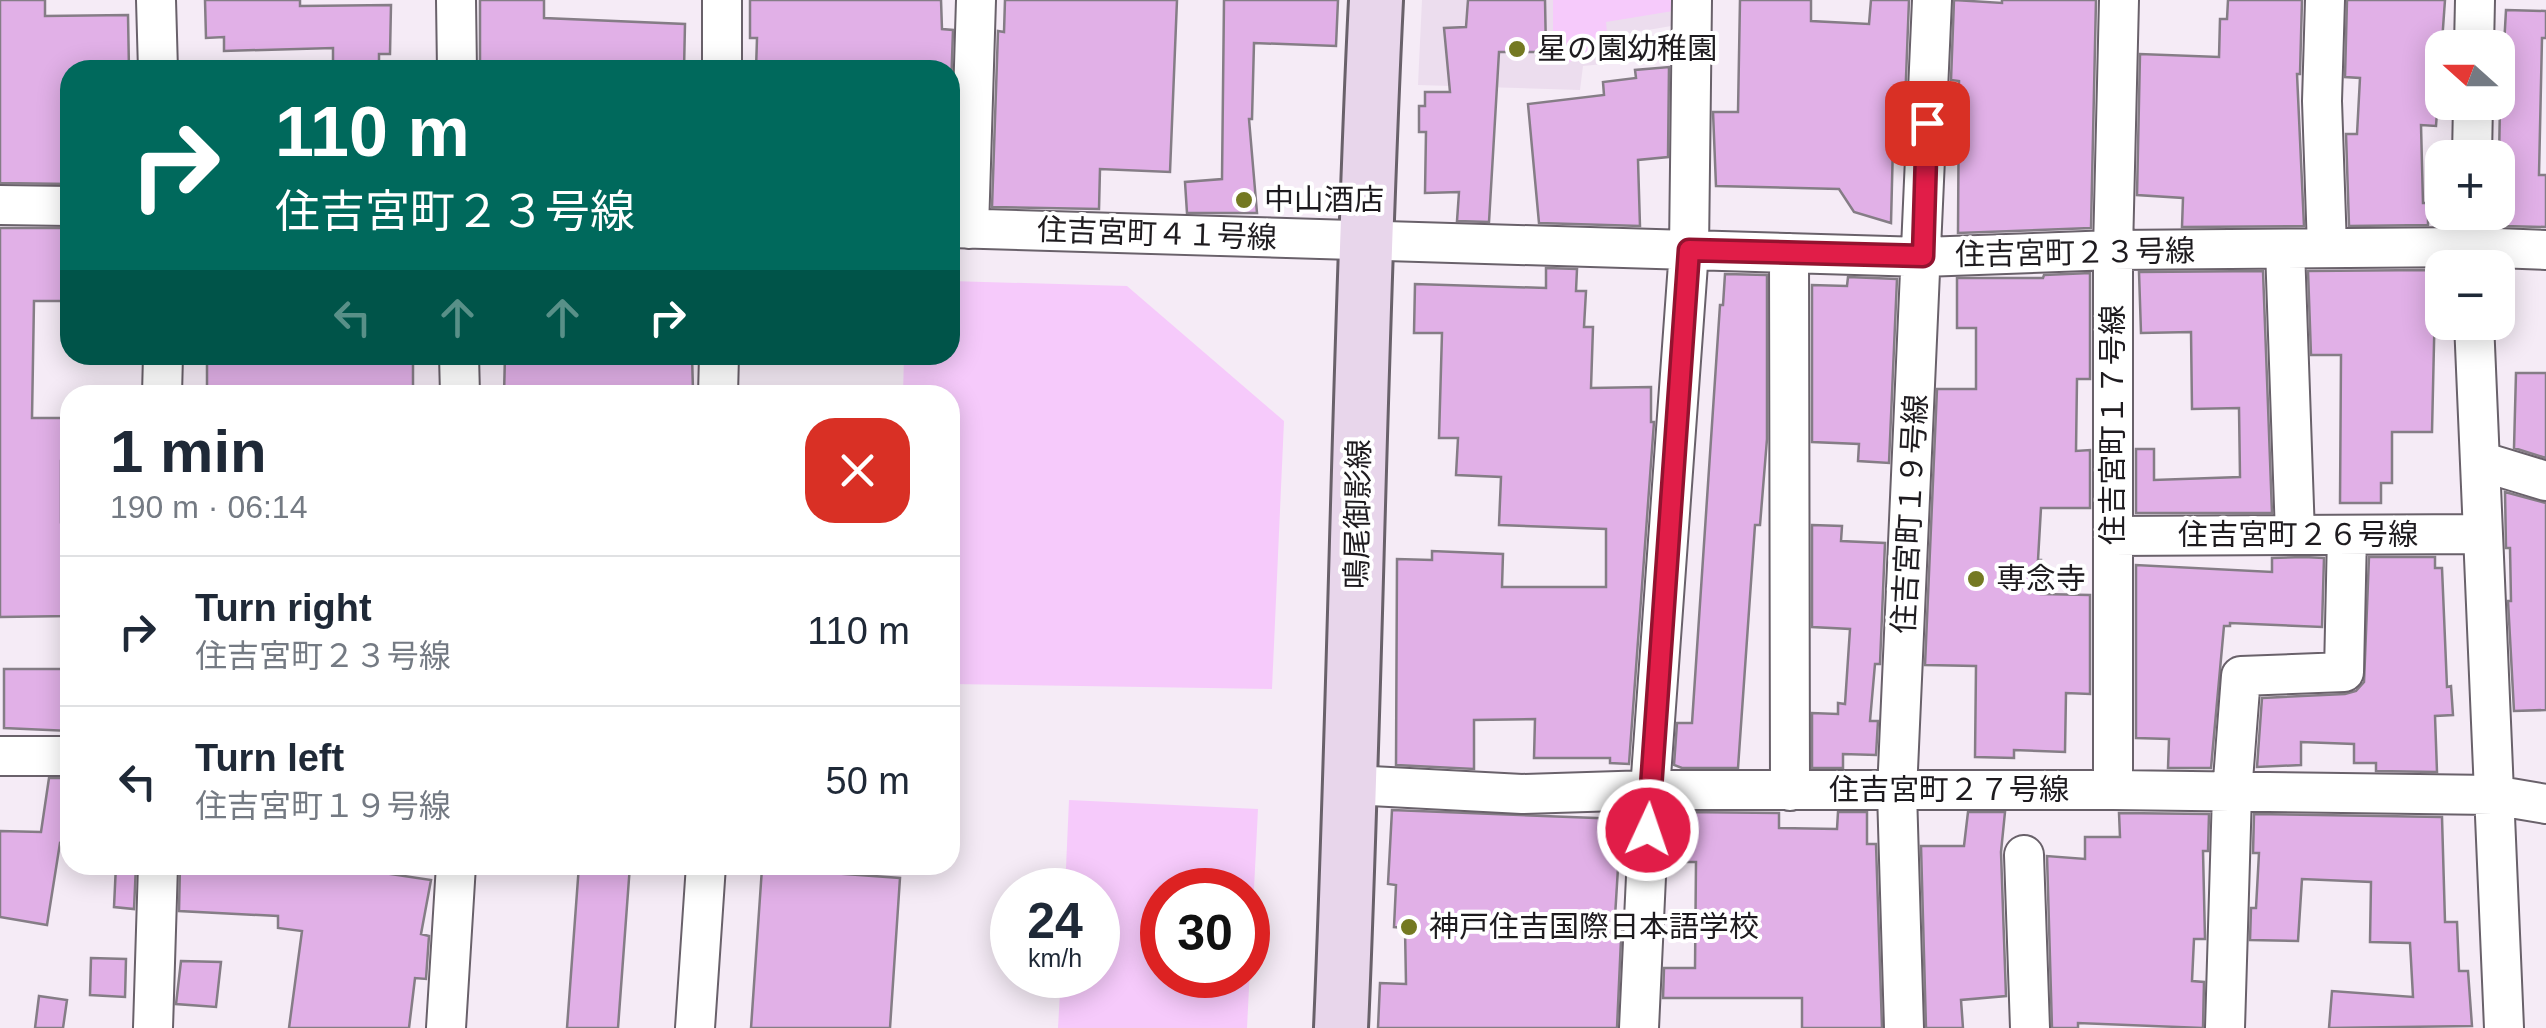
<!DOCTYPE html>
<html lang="en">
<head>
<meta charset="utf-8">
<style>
  :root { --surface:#fff; --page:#f2f2f3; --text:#1f2937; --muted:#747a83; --line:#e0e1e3 }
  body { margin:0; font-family:Helvetica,"Noto Sans JP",sans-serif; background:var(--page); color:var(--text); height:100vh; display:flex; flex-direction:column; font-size:38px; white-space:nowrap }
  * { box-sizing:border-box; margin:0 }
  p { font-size:32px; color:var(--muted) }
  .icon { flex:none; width:55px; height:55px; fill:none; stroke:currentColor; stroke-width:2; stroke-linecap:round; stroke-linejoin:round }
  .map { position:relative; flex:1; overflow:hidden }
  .side { position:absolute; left:60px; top:385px; width:900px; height:490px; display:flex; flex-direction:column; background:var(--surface); border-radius:30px; box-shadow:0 5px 25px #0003 }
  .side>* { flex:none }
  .hud { position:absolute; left:60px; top:60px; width:900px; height:305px; border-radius:30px; box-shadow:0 5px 25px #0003; background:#00695c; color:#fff; overflow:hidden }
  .needle { width:65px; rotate:291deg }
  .tools { position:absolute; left:2425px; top:30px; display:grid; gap:20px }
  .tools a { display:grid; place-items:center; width:90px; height:90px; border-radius:20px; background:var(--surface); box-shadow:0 5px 25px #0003; font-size:50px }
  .speed { position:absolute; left:990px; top:868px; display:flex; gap:20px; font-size:50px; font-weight:700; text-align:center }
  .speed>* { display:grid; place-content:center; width:130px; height:130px; border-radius:50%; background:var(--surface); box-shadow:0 5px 25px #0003; line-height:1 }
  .speed small { font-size:25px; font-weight:400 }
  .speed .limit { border:15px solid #d22; background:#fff; color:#111 }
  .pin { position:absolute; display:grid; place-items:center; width:85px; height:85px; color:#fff; margin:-42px; border-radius:20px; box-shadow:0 5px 15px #0006 }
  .me { position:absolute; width:110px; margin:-55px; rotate:3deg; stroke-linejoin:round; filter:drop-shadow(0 0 8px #0008) }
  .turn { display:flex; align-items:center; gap:35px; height:210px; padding:0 50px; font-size:45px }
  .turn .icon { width:130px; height:130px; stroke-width:2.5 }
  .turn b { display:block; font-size:70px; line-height:85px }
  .lanes { display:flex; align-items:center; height:95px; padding:0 50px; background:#0003; justify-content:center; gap:50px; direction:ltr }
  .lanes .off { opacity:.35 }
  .round { display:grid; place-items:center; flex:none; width:105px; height:105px; border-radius:30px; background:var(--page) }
  .overview { display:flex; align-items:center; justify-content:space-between; height:170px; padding:0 50px }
  h1 { font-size:60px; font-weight:800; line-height:75px }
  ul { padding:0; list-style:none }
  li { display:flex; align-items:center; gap:30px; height:150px; padding:0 50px; border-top:2px solid var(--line) }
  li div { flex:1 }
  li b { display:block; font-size:38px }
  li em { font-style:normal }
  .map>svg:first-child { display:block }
</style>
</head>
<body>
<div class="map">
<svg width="2546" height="1028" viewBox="0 0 2546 1028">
  <rect width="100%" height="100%" fill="#f5ebf6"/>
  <path fill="#ecddee" d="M1422,0H1678L1677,25L1613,36L1615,63L1583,66L1580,90L1418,85Z"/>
  <path fill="#f6cafb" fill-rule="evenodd" d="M1553,0H1673V11L1606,22L1609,53L1559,64L1553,39Z
    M950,281L1127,286L1284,421L1272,689L950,684V395H903L904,355H950Z
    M1069,800L1258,809L1247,1028H1058L1061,975H1098V890H1065ZM1162,890H1248V975H1162Z"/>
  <path fill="#e1b0e7" stroke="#857d86" stroke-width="2.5" d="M0,0H45V16L128,15L129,70H70V184L0,183Z
    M205,0H300V6L391,5L390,54H379V70H333V48L224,51V37L206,38Z
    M480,0H544V18L685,24L684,70H589L590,65L524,63V66H480Z
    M750,0H941L942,29L953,30L951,89L950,70H756L757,38H750Z
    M1005,0H1177L1170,172L1100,169L1099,209L992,207L998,31L1004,32Z
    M1224,0H1338L1336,46L1254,43L1252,119H1249L1257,213H1187L1185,182L1222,179Z
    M1468,0H1545L1546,52H1499L1489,222L1457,221L1459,192L1425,193L1426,132H1419V106H1425V92H1450L1444,28L1466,27Z
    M1740,0H1811V21L1869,24L1871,0H1909L1905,104H1894L1891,223L1854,212L1839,189L1716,186L1713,112H1738Z
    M1954,0L2002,3V0H2096L2091,228L1958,233L1959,81L1951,80Z
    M2228,0H2302L2300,74H2297L2304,226L2182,227L2183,198L2137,195L2140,54L2219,57L2220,19H2227Z
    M2347,0H2445L2436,126L2421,125L2423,203H2428V225L2349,226L2346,134H2357L2360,78L2345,77Z
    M2506,10L2546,11V38H2542L2539,175H2546V227L2503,226V217H2498L2501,46H2504Z
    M1669,67L1668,157L1638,160L1640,226L1539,223L1528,104L1604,95L1603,82L1636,78L1635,70Z
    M0,228H70V301H34L32,418H66V461H61V522L65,521V570H70V616L0,617Z
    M1546,268L1577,269L1576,291H1586L1584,327H1593L1591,388L1651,387V422H1654L1629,764L1610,763V758H1534L1535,719L1474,720V769L1396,765L1397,559L1432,560V551L1503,554L1502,587H1606V529L1499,525L1501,477L1456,475L1458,438H1439L1442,333H1414L1415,284L1546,288Z
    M2428,270V300H2435L2432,432H2392V483H2381V503H2340L2341,355H2311L2308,271Z
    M2263,271L2272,513H2136V449H2154V480L2240,477L2239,408L2192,409L2191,332L2141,333L2139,272Z
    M2090,273V379H2077L2076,451L2090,450V508H2041L2038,560H2041V594L2090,595V694L2066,693L2065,752L2014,750V758L1975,757L1976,666L1925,665L1937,389H1976V328H1957V278H2043L2044,275Z
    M1725,274L1767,275V439L1760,525H1755L1738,768H1682L1674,765L1677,723H1692L1720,305H1723Z
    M1848,277L1897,279L1889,463L1858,461L1859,444L1812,442V285L1847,286Z
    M214,355H413V395H207V358H214Z
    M505,355H692L693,391L504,395Z
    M2516,373H2546V458L2514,448Z
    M2505,492L2546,503V710L2514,711L2508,601H2511L2510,548H2506Z
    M1812,525L1842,526L1841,541L1885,543L1880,664H1875L1870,721H1878L1876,755L1843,754V768H1812V713L1838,714V703L1845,704L1850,629L1812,627Z
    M2304,557L2324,558L2322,627L2230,623V626H2224L2211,768H2168L2169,739L2136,738V565L2272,572V558Z
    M2369,557H2435V568H2442L2447,687L2451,686L2453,715L2435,716L2437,772L2376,771V763H2354V744L2301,742V765L2257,767L2262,698L2345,694L2356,691L2364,682Z
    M4,669H70V731L4,728Z
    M49,778H70V845L60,843L47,925L0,917V831L41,832Z
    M1392,810L1621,819L1615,917H1622L1617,1028H1378L1380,983L1406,984L1405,928L1394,927L1396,885L1388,884Z
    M1682,812L1779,813V828L1837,829L1838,812H1867V844H1876L1882,1028H1802V998H1663L1664,968H1695L1696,862H1682Z
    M1968,812H2005L2001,852L2006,996L1961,1000L1963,1028H1926L1921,846H1964Z
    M2119,813L2209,814L2208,851H2203L2205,939H2194L2192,981L2204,982L2203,1028L2078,1023V1028H2052L2047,856L2085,859V837H2120Z
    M2254,814L2442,817L2445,922H2457L2459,971H2468L2472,1026L2329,1028L2332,991L2413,997L2410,943L2370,942L2371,882L2302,879L2298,941L2250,940L2251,908H2256L2259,853H2253Z
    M116,865H136L134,909L114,907Z
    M180,865H286L384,873L431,880L421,934L429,936L426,979L415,978L409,1028H289L302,931L278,928V916L179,911Z
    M579,865H630L618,1028H567Z
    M762,868L900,878L890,1028H751Z
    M91,958L126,959L125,997L90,995Z
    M181,961L221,962L216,1007L176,1004Z
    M39,996L67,1000L63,1028H35Z"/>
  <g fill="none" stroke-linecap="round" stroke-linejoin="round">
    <defs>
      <path id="street" d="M156,0L158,70
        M456,0L457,70
        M2325,0L2322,101L2327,248
        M2474,48L2475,0
        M722,70V0
        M2472,158L2473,102
        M0,205L70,206
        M950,228L1923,257L2113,250L2471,247L2546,250
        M969,229L976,0
        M2285,249L2295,535
        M1789,253L1790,791
        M2474,322L2504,1028
        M459,355L460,395
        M162,395L163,355
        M718,395L719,355
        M2480,461L2546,481
        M2113,536L2483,534
        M0,756H70
        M1352,785L1522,794L1650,790H2113L2493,795L2546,804
        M2113,790V250L2119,0
        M2024,855L2030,1028
        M153,1028L158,865
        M446,1028L456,865
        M695,1028L706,865
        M1639,1028L1650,790L1689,250L1692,0
        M1904,1028L1897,792L1932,0
        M2225,1028L2232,793L2241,676L2344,672L2347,535"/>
      <path id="secondary" d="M1341,1028C1356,685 1359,343 1376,0"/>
    </defs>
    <use href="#street" stroke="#69616a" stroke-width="42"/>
    <use href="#secondary" stroke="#69616a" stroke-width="58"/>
    <use href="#street" stroke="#fff" stroke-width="38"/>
    <use href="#secondary" stroke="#e8d6eb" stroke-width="52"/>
  </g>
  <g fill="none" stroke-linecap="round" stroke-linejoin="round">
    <defs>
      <path id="route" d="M1648,830L1689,250L1923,256L1927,123"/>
    </defs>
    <use href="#route" stroke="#92132f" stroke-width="25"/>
    <use href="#route" stroke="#e11d48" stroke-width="18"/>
  </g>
  <g fill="#747922" stroke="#fff" stroke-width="4">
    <circle cx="1517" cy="49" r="10"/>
    <circle cx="1244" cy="200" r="10"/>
    <circle cx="1976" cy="579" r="10"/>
    <circle cx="1409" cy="927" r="10"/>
  </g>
  <g text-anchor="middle" stroke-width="8" stroke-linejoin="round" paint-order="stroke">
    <g font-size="30" fill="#1e1b1f" stroke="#fff" text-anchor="start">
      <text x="1537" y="59">星の園幼稚園</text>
      <text x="1264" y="210">中山酒店</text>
      <text x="1996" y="589">専念寺</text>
      <text x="1429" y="937">神戸住吉国際日本語学校</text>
    </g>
    <g font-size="30" fill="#1e1b1f" stroke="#fff">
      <text transform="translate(1157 234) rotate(2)" y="10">住吉宮町４１号線</text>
      <text transform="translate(2075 253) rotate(-1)" y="10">住吉宮町２３号線</text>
      <text transform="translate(2113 425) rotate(-90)" y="10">住吉宮町１７号線</text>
      <text transform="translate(1358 514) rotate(-89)" y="10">鳴尾御影線</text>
      <text transform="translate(1910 514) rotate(-87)" y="10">住吉宮町１９号線</text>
      <text x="2298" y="545">住吉宮町２６号線</text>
      <text x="1949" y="800">住吉宮町２７号線</text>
    </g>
  </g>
</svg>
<div class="tools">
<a><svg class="needle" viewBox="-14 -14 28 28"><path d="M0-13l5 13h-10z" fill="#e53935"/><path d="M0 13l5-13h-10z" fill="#747a83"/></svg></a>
<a>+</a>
<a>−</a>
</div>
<div class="speed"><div>24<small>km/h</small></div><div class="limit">30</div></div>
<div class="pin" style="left:1927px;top:123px;background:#d93025"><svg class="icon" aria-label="arrive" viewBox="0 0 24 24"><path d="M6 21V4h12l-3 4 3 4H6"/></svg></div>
<svg class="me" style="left:1648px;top:830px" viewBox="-20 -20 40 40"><circle r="17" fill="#e11d48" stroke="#fff" stroke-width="3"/><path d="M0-11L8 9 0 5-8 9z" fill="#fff"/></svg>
<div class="hud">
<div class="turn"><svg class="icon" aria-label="right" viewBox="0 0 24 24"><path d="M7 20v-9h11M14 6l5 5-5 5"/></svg><div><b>110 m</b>住吉宮町２３号線</div></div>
<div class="lanes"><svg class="icon off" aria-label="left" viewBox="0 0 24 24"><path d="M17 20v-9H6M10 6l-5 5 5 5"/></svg><svg class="icon off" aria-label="ahead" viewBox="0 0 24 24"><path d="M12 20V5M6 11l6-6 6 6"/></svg><svg class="icon off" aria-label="ahead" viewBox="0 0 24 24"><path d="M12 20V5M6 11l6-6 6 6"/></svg><svg class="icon" aria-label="right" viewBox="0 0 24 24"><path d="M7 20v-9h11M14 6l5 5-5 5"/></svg></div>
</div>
<section class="side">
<div class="overview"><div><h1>1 min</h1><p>190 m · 06:14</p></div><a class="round" style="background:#d93025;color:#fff"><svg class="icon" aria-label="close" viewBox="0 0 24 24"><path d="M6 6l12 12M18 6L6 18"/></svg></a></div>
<ul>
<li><svg class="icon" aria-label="right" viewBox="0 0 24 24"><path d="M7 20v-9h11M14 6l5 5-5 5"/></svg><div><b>Turn right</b><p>住吉宮町２３号線</p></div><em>110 m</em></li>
<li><svg class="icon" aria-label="left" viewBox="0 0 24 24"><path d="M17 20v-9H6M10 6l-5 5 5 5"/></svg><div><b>Turn left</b><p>住吉宮町１９号線</p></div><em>50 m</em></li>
</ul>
</section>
</div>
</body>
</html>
